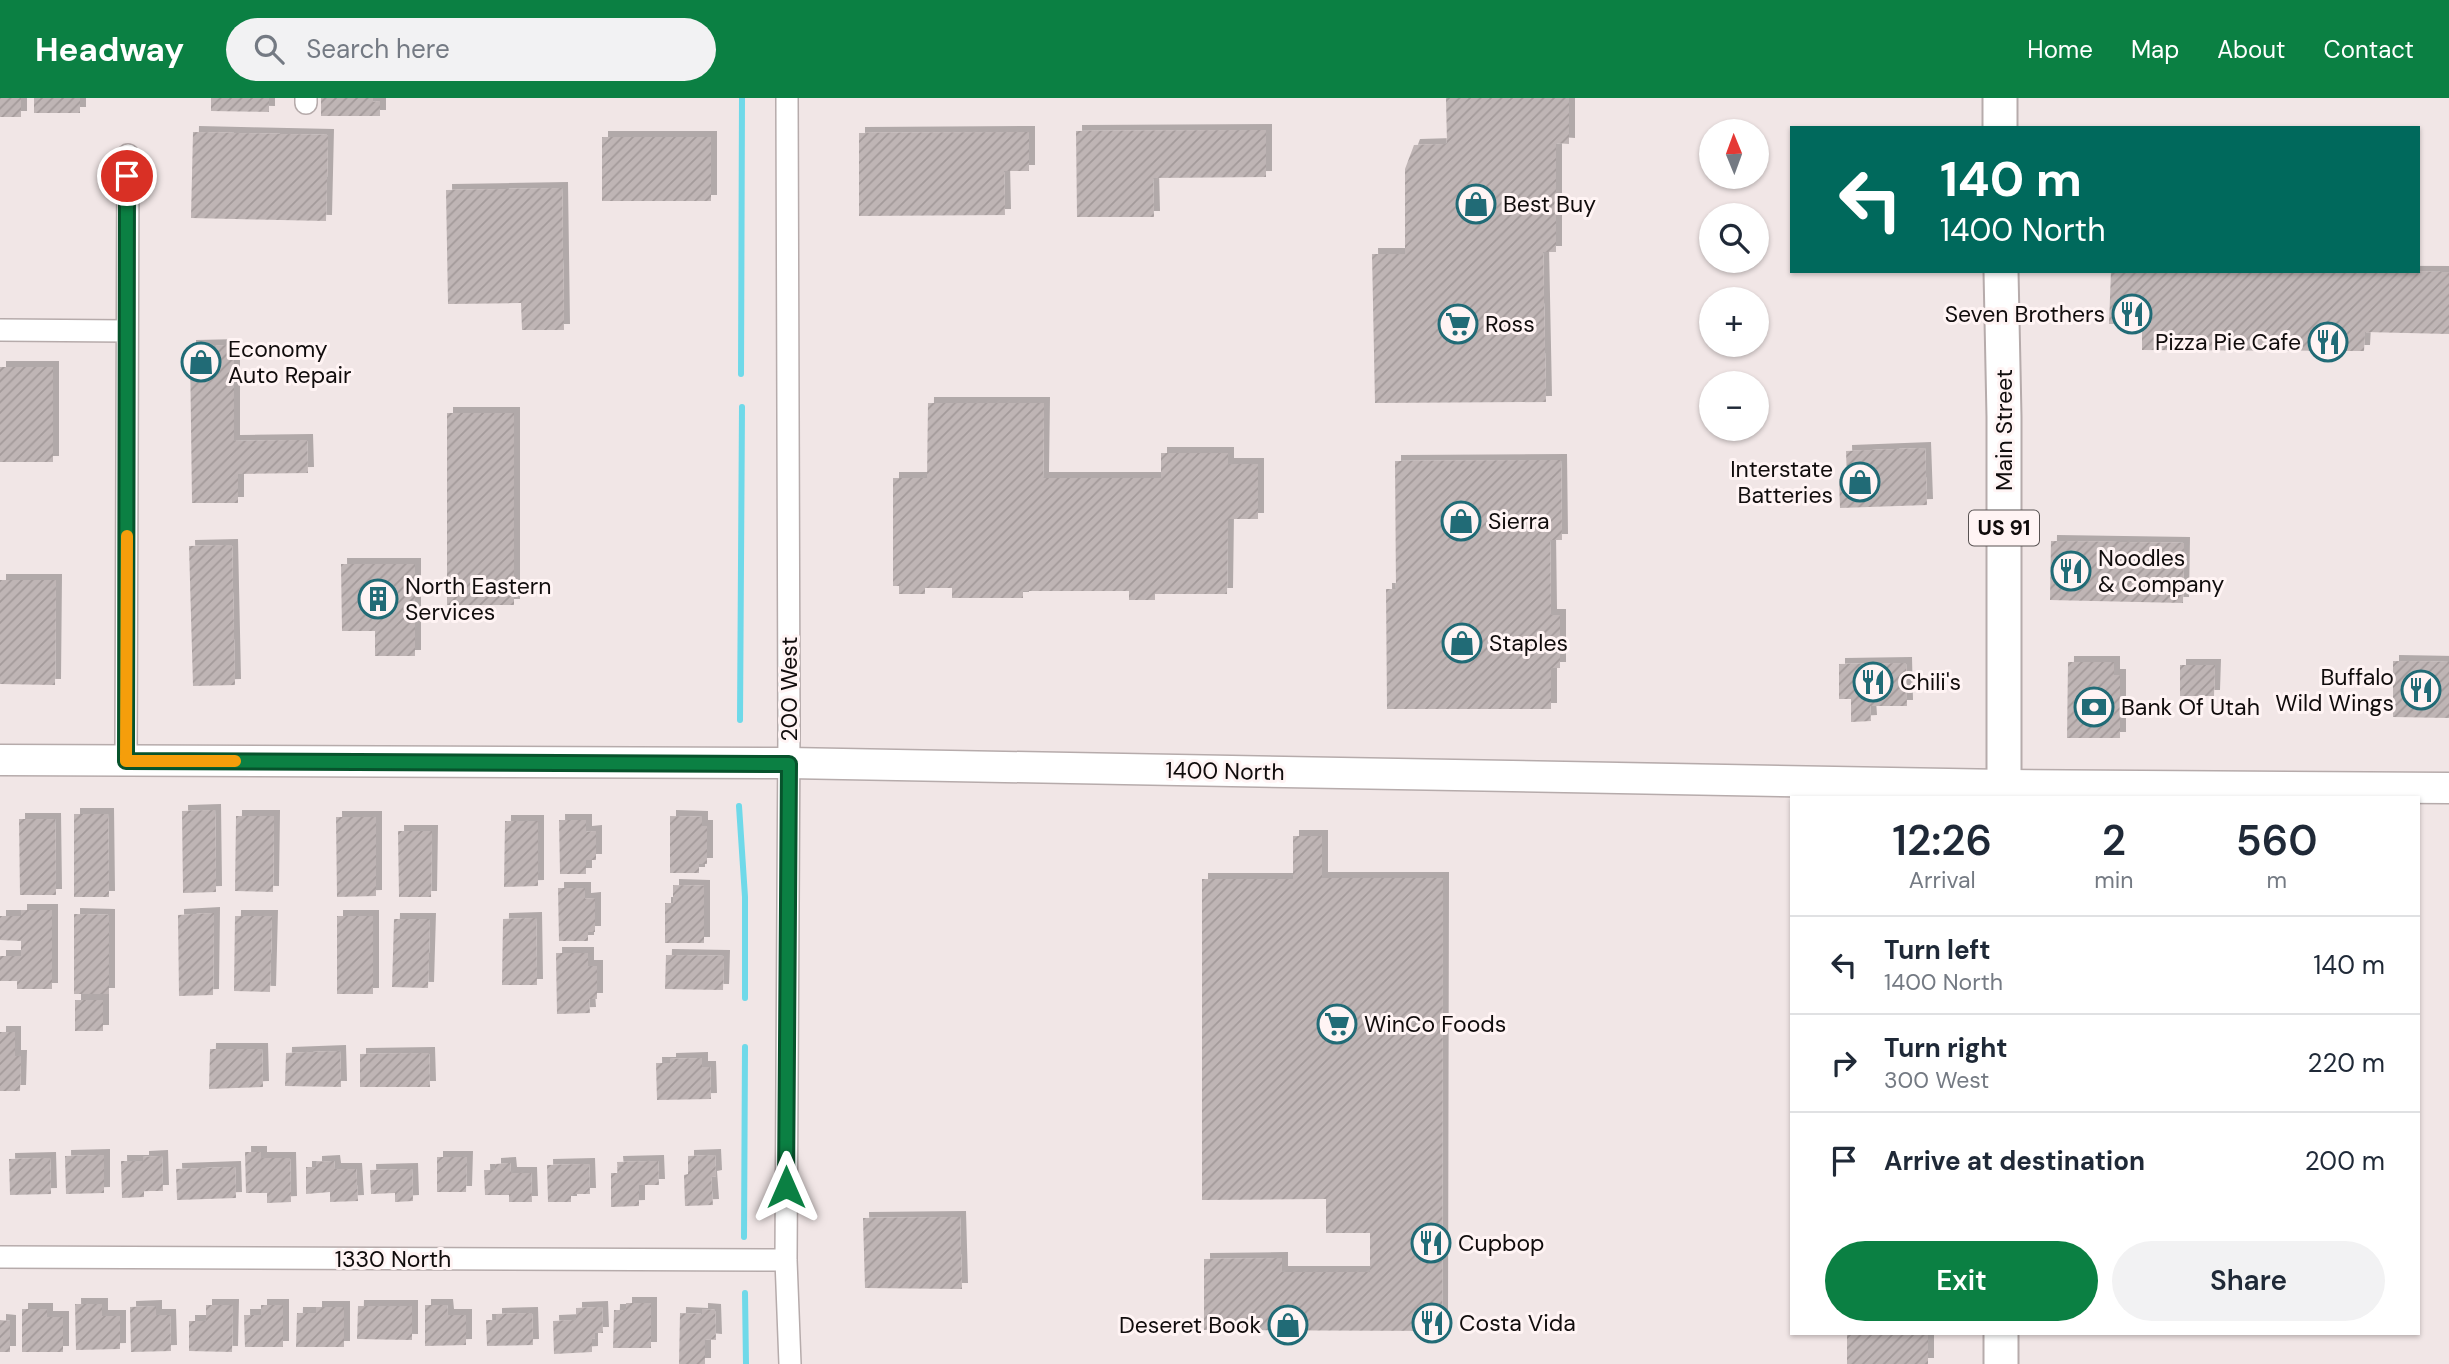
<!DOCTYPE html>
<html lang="en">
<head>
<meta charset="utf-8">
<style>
  :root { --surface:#fff; --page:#f2f2f3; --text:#1f2937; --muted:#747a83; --line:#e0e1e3; --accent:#0b8043 }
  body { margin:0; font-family:"DM Sans",sans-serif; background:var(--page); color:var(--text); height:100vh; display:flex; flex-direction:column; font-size:26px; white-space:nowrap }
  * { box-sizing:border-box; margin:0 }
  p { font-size:23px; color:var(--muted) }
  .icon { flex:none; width:38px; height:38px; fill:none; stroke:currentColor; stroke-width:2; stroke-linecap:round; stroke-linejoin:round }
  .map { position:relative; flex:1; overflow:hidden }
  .sheet { position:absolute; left:1790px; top:698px; width:630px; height:539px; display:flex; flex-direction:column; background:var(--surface); border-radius:0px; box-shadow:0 2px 5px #0004 }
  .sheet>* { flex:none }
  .guide { position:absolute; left:1790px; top:28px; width:630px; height:147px; border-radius:0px; box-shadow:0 2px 5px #0004; background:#00695c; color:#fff; overflow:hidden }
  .needle { width:46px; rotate:359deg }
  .controls { position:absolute; left:1699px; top:21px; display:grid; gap:14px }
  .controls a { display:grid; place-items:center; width:70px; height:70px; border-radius:50%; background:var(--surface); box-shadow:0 2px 5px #0004; font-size:35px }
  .pin { position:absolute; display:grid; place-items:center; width:60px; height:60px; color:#fff; margin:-30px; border:4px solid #fff; border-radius:50%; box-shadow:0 2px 7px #0007 }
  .me { position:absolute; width:77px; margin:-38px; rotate:0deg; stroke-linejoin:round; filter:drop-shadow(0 0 5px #0008) }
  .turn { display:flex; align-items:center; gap:24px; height:147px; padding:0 35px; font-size:32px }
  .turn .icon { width:91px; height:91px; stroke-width:2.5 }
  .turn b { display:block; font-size:49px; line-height:60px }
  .eta { display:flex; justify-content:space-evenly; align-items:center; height:119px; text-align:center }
  .eta b { font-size:42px; font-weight:600; line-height:49px }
  .cta { display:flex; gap:14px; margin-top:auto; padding:14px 35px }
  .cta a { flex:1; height:80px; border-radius:42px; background:var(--accent); color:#fff; font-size:28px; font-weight:600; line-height:80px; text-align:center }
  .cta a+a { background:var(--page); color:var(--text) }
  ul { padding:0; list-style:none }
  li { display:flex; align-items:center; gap:21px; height:98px; padding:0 35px; border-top:2px solid var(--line) }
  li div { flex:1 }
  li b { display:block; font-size:26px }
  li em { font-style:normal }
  header { display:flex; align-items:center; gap:42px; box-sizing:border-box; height:98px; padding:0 35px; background:var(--accent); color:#fff }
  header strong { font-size:33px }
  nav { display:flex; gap:38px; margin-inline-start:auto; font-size:24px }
  .search { width:490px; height:63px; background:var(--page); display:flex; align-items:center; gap:18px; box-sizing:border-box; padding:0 24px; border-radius:38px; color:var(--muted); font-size:26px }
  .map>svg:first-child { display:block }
</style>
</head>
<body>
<header>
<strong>Headway</strong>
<div class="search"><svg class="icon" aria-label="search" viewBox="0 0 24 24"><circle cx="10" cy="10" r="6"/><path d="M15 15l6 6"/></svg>Search here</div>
<nav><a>Home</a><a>Map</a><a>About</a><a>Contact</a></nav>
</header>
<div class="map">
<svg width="2449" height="1266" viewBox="0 0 2449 1266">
  <defs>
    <pattern id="building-hatch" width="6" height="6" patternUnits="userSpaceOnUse" patternTransform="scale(1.75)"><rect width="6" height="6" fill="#bfb5b5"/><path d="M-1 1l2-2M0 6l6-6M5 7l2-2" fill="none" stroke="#a39a9a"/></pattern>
    <filter id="shadow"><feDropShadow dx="6" dy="-6" stdDeviation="0" flood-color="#0004"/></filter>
  </defs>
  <rect width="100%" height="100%" fill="#f1e6e6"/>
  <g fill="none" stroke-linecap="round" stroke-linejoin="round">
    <path stroke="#6fd9e9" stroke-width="6" d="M741,276L742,0
      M740,622L742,309
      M739,708L745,799V900
      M744,1139L745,949
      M745,1195L746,1266"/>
  </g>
  <path fill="url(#building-hatch)" filter="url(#shadow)" d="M0,0H21V19H0Z
    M34,0H80V15H34Z
    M211,0H269V14L211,13Z
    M321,0H373V4L380,3V18H321Z
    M1446,0H1569V46L1556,45V154H1543L1546,304L1375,305L1372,156H1405V71L1414,47L1447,46Z
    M1266,32V79L1153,80L1154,119H1077L1076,33Z
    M193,34L328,37L326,123L191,120Z
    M1029,34V73H1004L1005,117L859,118V35Z
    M602,39H711V103H602Z
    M562,90L564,232H522L521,205L448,206L446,92Z
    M2111,173L2449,174V236L2365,234L2364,253L2142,252V226H2109Z
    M234,247V343L307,342L308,375L238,376V405H192L190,248Z
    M0,269H53V364H0Z
    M928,305H1044L1043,380H1161V355H1228V366H1258V421H1228L1227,496H1155V502H1129V493H1023V500H952V490H925V496H899V488H893V380H927Z
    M447,315H514V507H447Z
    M1925,350L1927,407L1840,410L1839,381H1847L1846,353Z
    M1561,362L1562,442H1550L1551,517H1560V570H1551V611H1387L1386,491H1396L1395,363Z
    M2051,443L2184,445L2183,505L2050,502Z
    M232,447L235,587L193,588L189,448Z
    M341,466H415V558H375V533H342Z
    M0,482H56L55,587L0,586Z
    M2393,563L2449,564V620L2393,619Z
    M2068,564H2114V577H2120V640H2067Z
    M1906,565L1907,608H1870L1871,623L1851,624V601H1839V566Z
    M2180,567H2215L2214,598H2180Z
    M215,712L216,794L183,795L182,713Z
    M74,716H108L109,799H74Z
    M236,718H274L273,794L235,793Z
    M670,718L702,719V728H707V766H699V775H670Z
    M336,719H376V798L337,799Z
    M19,721H55L56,797H20Z
    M559,722H586V734L596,733V762H586V776H560Z
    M505,723H538V788L504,789Z
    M398,733H432L431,799H399Z
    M1293,738H1322V780H1443L1442,1233L1204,1232V1161L1282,1160V1174H1370V1135H1326V1101L1202,1102V781H1293Z
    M673,787L704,788V845H665V805H673Z
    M558,790H585V801L595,800V834H588V843H559Z
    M21,812H52V891H17V883H0V858H21V843L0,842V818H21Z
    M214,815L213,897L179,898L178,817Z
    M74,816L109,817V896H74Z
    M235,818H272L270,894L234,893Z
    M337,818H373V896H337Z
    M536,820L537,887H502L503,821Z
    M394,821H430L428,890L392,889Z
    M556,855H588V868H597V901H589L590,915L557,916Z
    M666,857L724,858L723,892L665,891Z
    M75,902H103V933H75Z
    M0,934H15V958H21L20,993H0Z
    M210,951H262L263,989L209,991Z
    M340,953L341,989L285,988L286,955Z
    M429,955L430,989H360V956Z
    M702,960V969H710L711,1001L657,1002L656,965H670V961Z
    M245,1054H261V1060H290L291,1104L267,1105V1095H246Z
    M104,1057V1095L66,1096L65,1058Z
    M715,1057L716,1078L711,1079L713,1107L685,1108L684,1077L688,1076V1058Z
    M162,1058L163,1093H144V1099L122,1100L121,1063H143V1059Z
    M437,1059H467L466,1094H437Z
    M50,1060L51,1096L10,1097L9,1061Z
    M334,1063L335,1071H356L358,1103L330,1104V1094L306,1096V1069H316V1064Z
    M658,1063L659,1087H639V1108L611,1109V1075H618L617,1064Z
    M510,1065L511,1075H531L532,1104H509V1097H485L484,1072H495V1066Z
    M589,1066L590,1096H571V1104H548L547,1067Z
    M235,1069L236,1100L177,1102L176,1071Z
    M412,1071L413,1103L395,1104V1095L371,1096L370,1072Z
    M960,1119L962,1191L865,1190L863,1120Z
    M626,1205H651V1250H613L614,1212H626Z
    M75,1206H102V1218H120V1251L76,1252Z
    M206,1207H233L232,1254L189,1253V1223H206Z
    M261,1207H283V1249H245L244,1217H261Z
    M425,1207H447L448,1217H466V1247L425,1248Z
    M156,1208V1217H170L171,1253L131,1254L130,1209Z
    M358,1208H412V1242L357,1241Z
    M316,1209H344V1249H296L297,1215H316Z
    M602,1209L603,1235H595V1240L592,1241V1254L554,1256L553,1223L576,1222V1210Z
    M22,1211H47V1219H63V1254H22Z
    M702,1211L715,1212L716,1242L705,1241V1266H679L680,1215L702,1216Z
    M532,1215L533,1247L487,1248L486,1222H496V1216Z
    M0,1222L10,1223V1254H0Z
    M1928,1236V1266H1847V1237Z"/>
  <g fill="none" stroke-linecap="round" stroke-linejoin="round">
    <defs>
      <path id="minor" d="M787,0L789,630L786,1162L790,1266
        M306,5V0
        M0,232L127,233
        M126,663L128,57
        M0,1159L786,1162"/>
      <path id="secondary" d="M0,662L789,665L2005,687L2449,690"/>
      <path id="primary" d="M2000,30V0
        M2001,173L2004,319V700
        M2001,1236V1266"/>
    </defs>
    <use href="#minor" stroke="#b6abab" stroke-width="24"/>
    <use href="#secondary" stroke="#b6abab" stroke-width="33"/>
    <use href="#primary" stroke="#b6abab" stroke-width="37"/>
    <use href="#minor" stroke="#fff" stroke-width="21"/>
    <use href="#secondary" stroke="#fff" stroke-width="30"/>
    <use href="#primary" stroke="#fff" stroke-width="33"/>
  </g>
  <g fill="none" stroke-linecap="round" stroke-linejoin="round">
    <defs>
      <path id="route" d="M127,78L126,663L789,666L786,1089"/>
    </defs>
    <use href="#route" stroke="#07532c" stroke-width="18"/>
    <use href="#route" stroke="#0b8043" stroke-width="12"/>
    <path stroke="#f59e0b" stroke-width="12" d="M127,438L126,663H235"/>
  </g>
  <defs>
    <symbol id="shop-ring" viewBox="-11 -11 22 22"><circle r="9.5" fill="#fff4f4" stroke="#216b76" stroke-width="1.5"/><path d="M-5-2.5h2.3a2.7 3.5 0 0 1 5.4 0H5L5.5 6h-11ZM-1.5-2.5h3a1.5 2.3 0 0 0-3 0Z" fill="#216b76"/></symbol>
    <symbol id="restaurant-ring" viewBox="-11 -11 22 22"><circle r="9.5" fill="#fff4f4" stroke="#216b76" stroke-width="1.5"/><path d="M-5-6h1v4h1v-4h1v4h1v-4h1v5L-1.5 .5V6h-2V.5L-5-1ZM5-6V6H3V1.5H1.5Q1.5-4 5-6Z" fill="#216b76"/></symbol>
    <symbol id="supermarket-ring" viewBox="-11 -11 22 22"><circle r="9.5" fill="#fff4f4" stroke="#216b76" stroke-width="1.5"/><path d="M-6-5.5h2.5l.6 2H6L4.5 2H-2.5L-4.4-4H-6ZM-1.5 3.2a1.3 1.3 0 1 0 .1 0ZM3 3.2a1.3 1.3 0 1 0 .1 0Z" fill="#216b76"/></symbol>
    <symbol id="building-ring" viewBox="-11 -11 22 22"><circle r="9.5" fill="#fff4f4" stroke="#216b76" stroke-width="1.5"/><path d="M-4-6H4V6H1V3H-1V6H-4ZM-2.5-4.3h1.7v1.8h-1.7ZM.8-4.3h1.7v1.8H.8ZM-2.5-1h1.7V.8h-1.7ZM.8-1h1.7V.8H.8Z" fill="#216b76"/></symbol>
    <symbol id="bank-ring" viewBox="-11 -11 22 22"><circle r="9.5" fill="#fff4f4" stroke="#216b76" stroke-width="1.5"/><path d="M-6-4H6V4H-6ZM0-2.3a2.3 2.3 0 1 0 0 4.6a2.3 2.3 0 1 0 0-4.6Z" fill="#216b76"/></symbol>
  </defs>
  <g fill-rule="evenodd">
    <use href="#shop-ring" x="1454" y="84" width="44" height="44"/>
    <use href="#restaurant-ring" x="2110" y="194" width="44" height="44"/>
    <use href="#supermarket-ring" x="1436" y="204" width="44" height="44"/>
    <use href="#restaurant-ring" x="2306" y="222" width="44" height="44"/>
    <use href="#shop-ring" x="179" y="242" width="44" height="44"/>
    <use href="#shop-ring" x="1838" y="362" width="44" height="44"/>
    <use href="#shop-ring" x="1439" y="401" width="44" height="44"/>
    <use href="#restaurant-ring" x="2049" y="451" width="44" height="44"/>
    <use href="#building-ring" x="356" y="479" width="44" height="44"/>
    <use href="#shop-ring" x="1440" y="523" width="44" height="44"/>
    <use href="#restaurant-ring" x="1851" y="562" width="44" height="44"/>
    <use href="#restaurant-ring" x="2399" y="570" width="44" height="44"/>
    <use href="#bank-ring" x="2072" y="587" width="44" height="44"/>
    <use href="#supermarket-ring" x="1315" y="904" width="44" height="44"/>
    <use href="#restaurant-ring" x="1409" y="1123" width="44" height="44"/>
    <use href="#restaurant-ring" x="1410" y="1203" width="44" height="44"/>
    <use href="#shop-ring" x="1266" y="1205" width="44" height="44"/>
  </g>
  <g text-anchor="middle" stroke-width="6" stroke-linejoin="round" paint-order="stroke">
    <rect fill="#fff4f4" stroke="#585252" stroke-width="2" x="1969" y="412.5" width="70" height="35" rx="5"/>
    <g font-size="21" font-weight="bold" fill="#100c0c">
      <text x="2004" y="437">US 91</text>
    </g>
    <g font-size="23" fill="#100c0c" stroke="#fff4f4" text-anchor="start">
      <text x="1503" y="114">Best Buy</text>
      <text x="2105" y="224" text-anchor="end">Seven Brothers</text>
      <text x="1485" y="234">Ross</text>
      <text x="2301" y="252" text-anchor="end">Pizza Pie Cafe</text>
      <text x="228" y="259">Economy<tspan x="228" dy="26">Auto Repair</tspan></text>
      <text x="1833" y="379" text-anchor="end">Interstate<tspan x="1833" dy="26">Batteries</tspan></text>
      <text x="1488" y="431">Sierra</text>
      <text x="2098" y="468">Noodles<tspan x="2098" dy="26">&amp; Company</tspan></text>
      <text x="405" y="496">North Eastern<tspan x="405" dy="26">Services</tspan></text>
      <text x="1489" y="553">Staples</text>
      <text x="2394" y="587" text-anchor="end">Buffalo<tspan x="2394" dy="26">Wild Wings</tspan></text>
      <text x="1900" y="592">Chili's</text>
      <text x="2121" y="617">Bank Of Utah</text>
      <text x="1364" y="934">WinCo Foods</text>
      <text x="1458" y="1153">Cupbop</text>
      <text x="1459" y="1233">Costa Vida</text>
      <text x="1261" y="1235" text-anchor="end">Deseret Book</text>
    </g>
    <g font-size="23" fill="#100c0c" stroke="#fff4f4">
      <text transform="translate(2004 332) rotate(-90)" y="8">Main Street</text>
      <text transform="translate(789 591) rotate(-90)" y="8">200 West</text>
      <text transform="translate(1225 673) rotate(1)" y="8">1400 North</text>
      <text x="393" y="1169">1330 North</text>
    </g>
  </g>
</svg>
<div class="controls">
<a><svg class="needle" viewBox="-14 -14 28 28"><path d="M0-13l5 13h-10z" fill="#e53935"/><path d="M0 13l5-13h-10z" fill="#747a83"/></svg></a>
<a><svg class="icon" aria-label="search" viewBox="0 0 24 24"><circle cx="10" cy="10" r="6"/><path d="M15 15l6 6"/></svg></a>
<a>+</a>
<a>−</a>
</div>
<div class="pin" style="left:127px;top:78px;background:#d93025"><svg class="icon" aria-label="arrive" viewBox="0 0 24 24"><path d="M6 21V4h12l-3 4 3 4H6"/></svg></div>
<svg class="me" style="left:786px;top:1089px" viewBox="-20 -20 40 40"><path d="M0-17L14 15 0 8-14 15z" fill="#0b8043" stroke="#fff" stroke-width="4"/></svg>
<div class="guide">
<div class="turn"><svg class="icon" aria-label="left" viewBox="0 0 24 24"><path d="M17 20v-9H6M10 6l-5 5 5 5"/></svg><div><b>140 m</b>1400 North</div></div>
</div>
<section class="sheet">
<div class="eta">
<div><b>12:26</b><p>Arrival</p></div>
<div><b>2</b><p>min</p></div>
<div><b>560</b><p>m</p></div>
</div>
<ul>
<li><svg class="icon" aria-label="left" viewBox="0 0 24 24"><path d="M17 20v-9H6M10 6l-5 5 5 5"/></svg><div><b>Turn left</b><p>1400 North</p></div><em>140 m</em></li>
<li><svg class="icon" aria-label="right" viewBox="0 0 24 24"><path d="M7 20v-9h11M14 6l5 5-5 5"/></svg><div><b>Turn right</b><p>300 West</p></div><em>220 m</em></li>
<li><svg class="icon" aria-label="arrive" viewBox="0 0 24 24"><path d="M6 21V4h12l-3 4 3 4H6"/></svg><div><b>Arrive at destination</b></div><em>200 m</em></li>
</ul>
<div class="cta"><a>Exit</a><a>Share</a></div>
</section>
</div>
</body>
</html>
